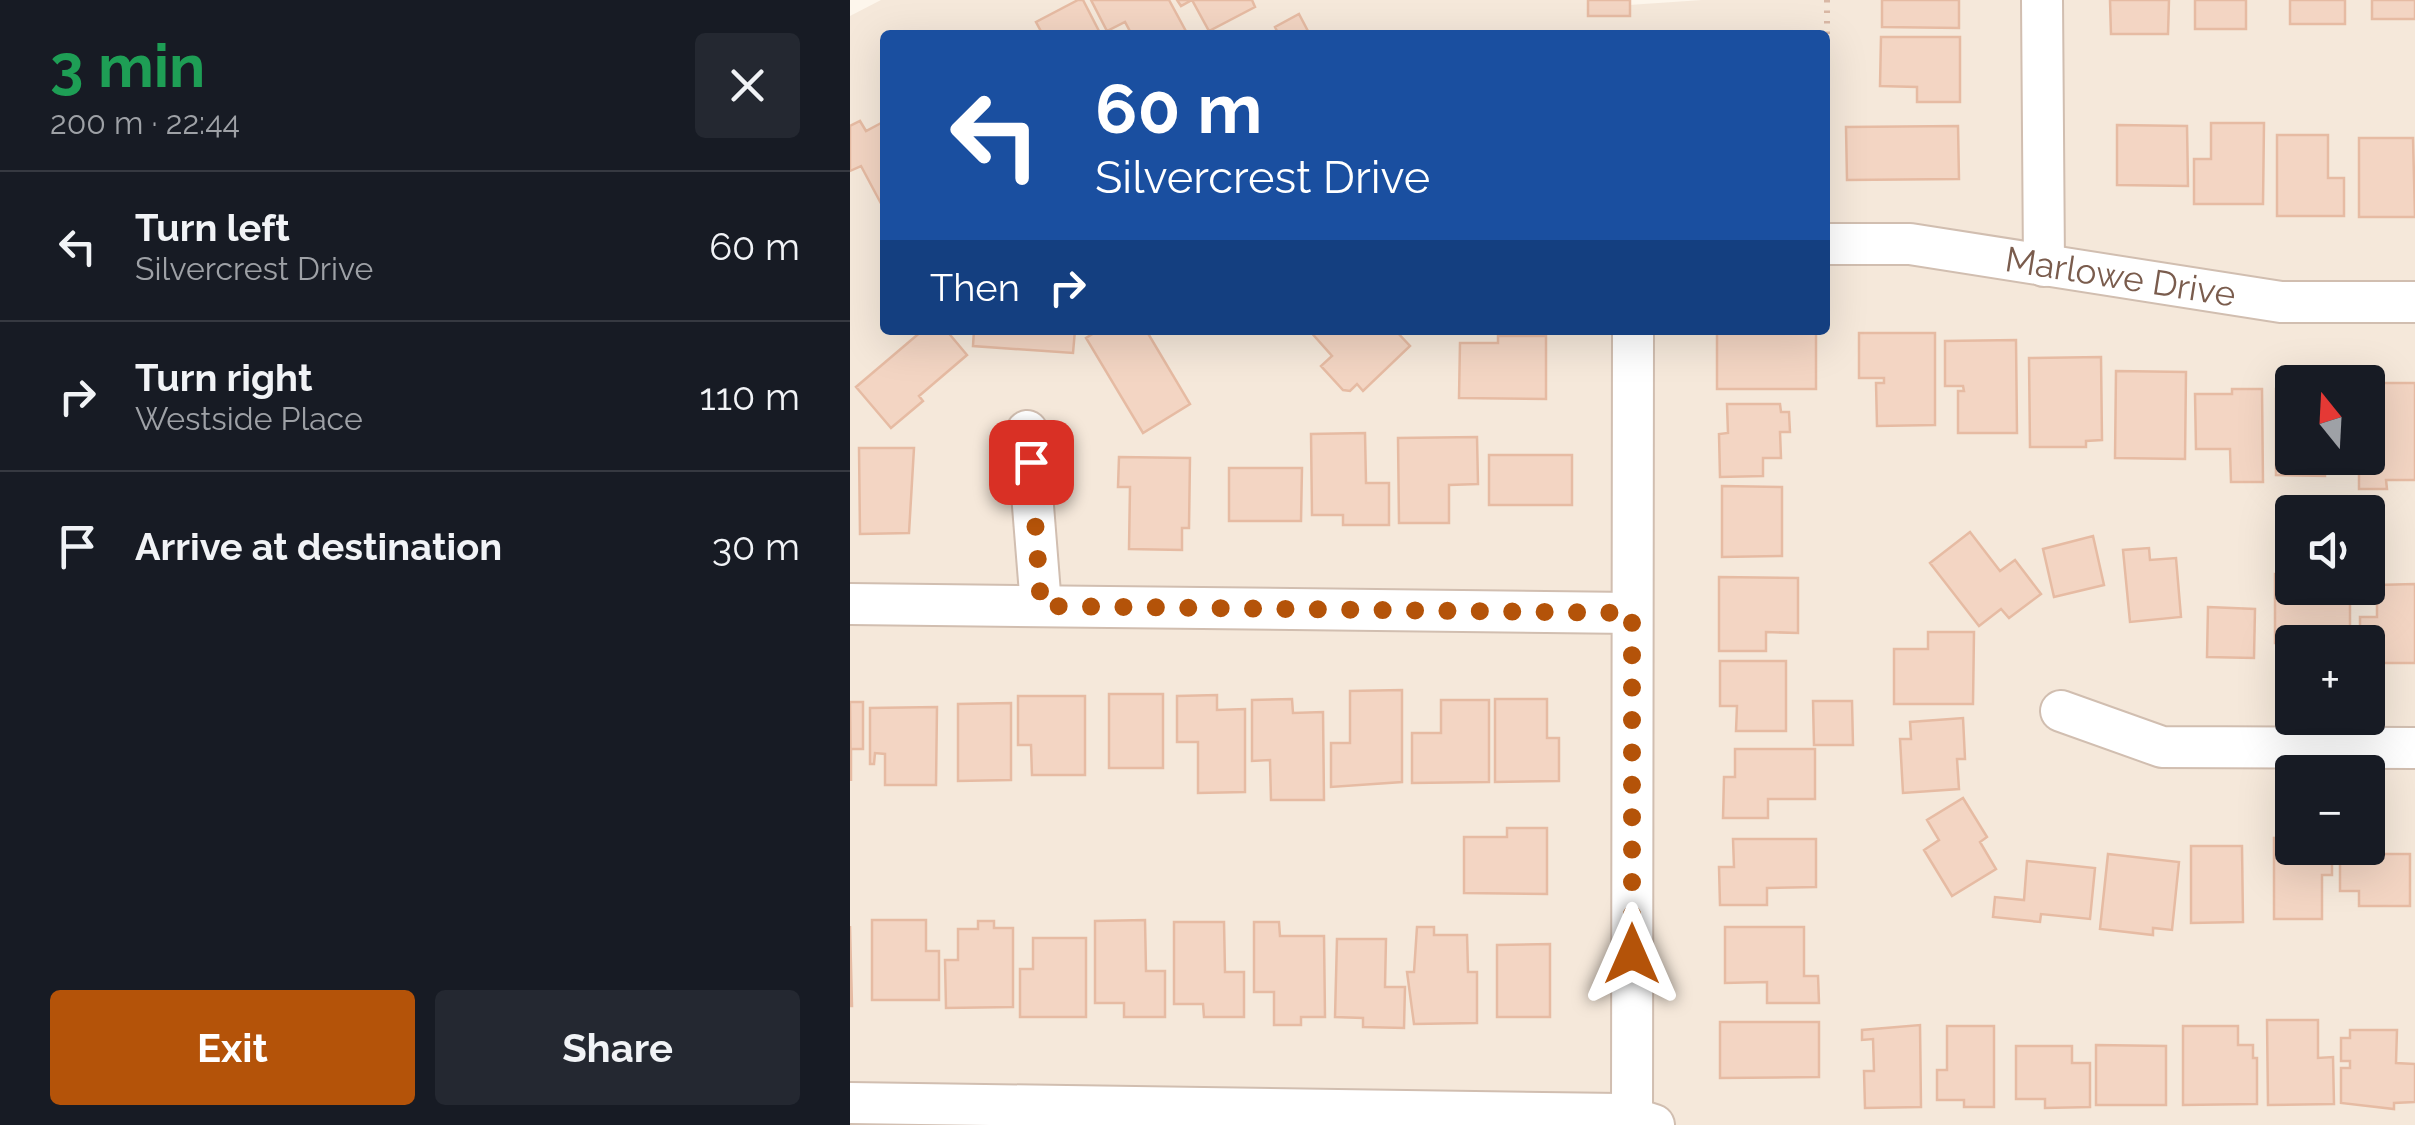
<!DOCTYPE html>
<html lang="en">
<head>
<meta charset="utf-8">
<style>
  :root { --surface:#171b24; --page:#242831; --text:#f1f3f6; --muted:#9ea1a6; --line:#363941; --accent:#b45309 }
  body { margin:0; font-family:Raleway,sans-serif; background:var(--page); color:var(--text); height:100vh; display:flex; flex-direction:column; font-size:38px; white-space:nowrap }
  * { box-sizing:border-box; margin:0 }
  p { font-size:32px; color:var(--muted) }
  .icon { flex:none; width:55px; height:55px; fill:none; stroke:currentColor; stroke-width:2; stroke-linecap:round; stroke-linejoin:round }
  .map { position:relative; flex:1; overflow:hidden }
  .drawer { display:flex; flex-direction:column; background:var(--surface); width:850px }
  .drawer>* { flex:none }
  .hud { position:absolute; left:30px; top:30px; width:950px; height:305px; border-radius:10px; box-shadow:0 10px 40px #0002; background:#1a4fa0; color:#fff; overflow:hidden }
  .needle { width:65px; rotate:342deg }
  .tools { position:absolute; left:1425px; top:365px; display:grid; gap:20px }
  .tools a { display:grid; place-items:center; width:110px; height:110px; border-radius:10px; background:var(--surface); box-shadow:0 10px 40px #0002; font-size:50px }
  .pin { position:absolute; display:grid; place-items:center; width:85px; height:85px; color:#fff; margin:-42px; border-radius:20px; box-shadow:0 5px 15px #0006 }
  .me { position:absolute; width:110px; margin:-55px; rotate:0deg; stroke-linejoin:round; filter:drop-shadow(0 0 8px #0008) }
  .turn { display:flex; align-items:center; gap:35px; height:210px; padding:0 50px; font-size:45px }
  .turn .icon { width:130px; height:130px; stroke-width:2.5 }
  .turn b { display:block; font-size:70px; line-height:85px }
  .then { display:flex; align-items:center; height:95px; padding:0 50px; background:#0003; gap:20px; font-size:38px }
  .round { display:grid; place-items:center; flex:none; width:105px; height:105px; border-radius:10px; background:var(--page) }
  .head { display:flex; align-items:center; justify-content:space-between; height:170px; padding:0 50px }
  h1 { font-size:60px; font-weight:700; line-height:75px; color:#1e9e55 }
  .action { display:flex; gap:20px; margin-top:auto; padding:20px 50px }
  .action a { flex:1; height:115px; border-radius:10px; background:var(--accent); color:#fff; font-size:40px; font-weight:700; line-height:115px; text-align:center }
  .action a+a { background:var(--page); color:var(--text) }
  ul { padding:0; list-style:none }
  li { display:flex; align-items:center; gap:30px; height:150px; padding:0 50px; border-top:2px solid var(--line) }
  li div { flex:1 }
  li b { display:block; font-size:38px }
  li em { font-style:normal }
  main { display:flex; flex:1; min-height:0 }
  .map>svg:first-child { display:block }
</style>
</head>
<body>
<main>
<section class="drawer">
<div class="head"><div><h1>3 min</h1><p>200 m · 22:44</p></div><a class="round"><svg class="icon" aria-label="close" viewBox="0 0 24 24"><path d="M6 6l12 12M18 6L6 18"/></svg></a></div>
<ul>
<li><svg class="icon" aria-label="left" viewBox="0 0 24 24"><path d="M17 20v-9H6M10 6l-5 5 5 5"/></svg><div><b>Turn left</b><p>Silvercrest Drive</p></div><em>60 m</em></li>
<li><svg class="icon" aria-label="right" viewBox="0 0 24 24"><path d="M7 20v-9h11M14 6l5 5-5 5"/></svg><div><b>Turn right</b><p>Westside Place</p></div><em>110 m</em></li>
<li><svg class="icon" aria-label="arrive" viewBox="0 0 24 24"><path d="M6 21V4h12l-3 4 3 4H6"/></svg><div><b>Arrive at destination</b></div><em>30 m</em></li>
</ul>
<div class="action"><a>Exit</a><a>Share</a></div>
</section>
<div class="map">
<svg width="1565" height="1125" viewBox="0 0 1565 1125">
  <rect width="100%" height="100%" fill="#fdf6ec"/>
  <path fill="#f5e8da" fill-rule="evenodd" d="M31,0H778L779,5L852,0H1565V1125H0V16ZM35,35H975V330H35ZM1442,382H1518V458H1442ZM1442,512H1518V588H1442ZM1442,642H1518V718H1442ZM1442,772H1518V848H1442Z"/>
  <path fill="#f3d5c3" stroke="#e6bba3" stroke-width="2.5" d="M228,0H233L251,35H193L186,22Z
    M241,0H319L338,35H282L275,22L257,31Z
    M327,0H402L405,7L359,31L342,0L331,6Z
    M738,0H780V16H738Z
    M1032,0H1109V28L1032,27Z
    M1260,0H1319L1318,34H1261Z
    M1345,0H1396V29H1345Z
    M1440,0H1495V24H1440Z
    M1522,0H1565V19H1522Z
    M449,14L460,35H429L425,27Z
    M1031,37H1110V102H1067V87L1030,86Z
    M10,121L16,131L35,121V211L11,166L0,171V126Z
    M1361,123H1414L1413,204H1344V159H1361Z
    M1267,125L1337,126L1338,186L1267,185Z
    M1108,126L1109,179L997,180L996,127Z
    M1427,135H1478V178H1494V216H1427Z
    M1509,138H1563L1565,217H1509Z
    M73,330H96L117,355L69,396L73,401L41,428L6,387Z
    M124,330H225L223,353L123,346Z
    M249,330H296L340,404L293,433L236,338Z
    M459,330H545L560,346L513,391L507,384L500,391L493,390L471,366L482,356Z
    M867,330L966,333V389H867Z
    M1009,333H1085V425L1027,426L1026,383H1034V378H1009Z
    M648,336H696V399L609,398L610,343H648Z
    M1166,340L1167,433H1108V391H1114L1113,386H1095V341Z
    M1251,357L1252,440L1236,441V447H1180L1179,358Z
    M1266,371L1336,372L1335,459L1265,458Z
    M1528,383H1565V480H1536L1537,489H1509V458H1518V438H1529Z
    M1382,389H1412L1413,482H1381L1380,449H1346L1345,394H1382Z
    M1426,389H1442V458H1475V476L1426,475Z
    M877,404H930L931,412H939L940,432H930L931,458H913V476L870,477L869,434L878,433Z
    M515,433L516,483H539V525H493V515H462L461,434Z
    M627,437L628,484L599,485V523H549L548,438Z
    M9,448H64L59,533L10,534Z
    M639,455H722V505H639Z
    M269,457L340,458L339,528H332V550L279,549L280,487H268Z
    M379,468H452L451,521H379Z
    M872,486L932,487V556L872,557Z
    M1120,532L1150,571L1165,560L1191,594L1159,618L1151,609L1129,626L1080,563Z
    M1243,536L1254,585L1204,597L1193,549Z
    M1299,548L1300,560L1326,558L1331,617L1280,622L1273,550Z
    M1425,574H1442V588H1500V642L1425,643Z
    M869,577L948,578V633L916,632V651H869Z
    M1565,584V663H1518V642H1510V617H1527V585Z
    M1358,607L1405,609L1404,658L1357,657Z
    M1078,632H1124L1123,704H1044V649H1078Z
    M870,661H936V731H886L887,706H870Z
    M552,690V782L481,787V743H500V691Z
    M259,694H313V768H259Z
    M367,695V710L395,709V792L348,793V742H327V696Z
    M168,696H235V775H182L181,745H168Z
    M442,699L443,713L473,712L474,800H421L420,760L402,761V700Z
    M645,699H697V738H709V781L645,782Z
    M591,700H639V782L562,783V733H591Z
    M963,701H1002L1003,745H964Z
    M0,702H13V749H1V781Z
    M161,703V780L108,781V704Z
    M87,707L86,785H35V754L25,753L24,764H20V708Z
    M1113,718L1115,759H1107L1109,789L1053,793L1050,739H1061L1060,722Z
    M885,749H965V799H918V818H873L874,777H885Z
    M1113,798L1137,837L1130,842L1146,869L1102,896L1074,850L1089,840L1077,820Z
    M657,828H697V894L614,893V837H657Z
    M1442,837V848H1482V875H1472V919H1424V838Z
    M883,839H966V887L917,888V905H870L869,867H884Z
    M1341,846H1392L1393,922L1341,923Z
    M1528,846V854H1560V906H1509V891H1490V848Z
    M1258,854L1329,862L1322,930L1303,928V935L1250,929Z
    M1177,861L1245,868L1240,919L1191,914L1190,922L1143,917L1145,897L1174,900Z
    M22,920H76V951H89V1000H22Z
    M295,920L296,971H315V1017H274V1003H245V921Z
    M128,921H144V928H163V1007L96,1008L95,960H108V929H128Z
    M324,922H374L375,972H394V1017H354L353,1004H324Z
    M404,922H429L430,936H474L475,1017H451V1025H424V992H404Z
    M0,926L2,1006H0Z
    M567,927H584V935H617L618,972H627V1023L564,1024L557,972H564Z
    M875,927H954V976H968L969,1003H917V982L875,983Z
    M183,938H236V1017H170V969H183Z
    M487,939H536L535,987H555L554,1028L513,1027V1018L485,1017Z
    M700,944V1017H647V945Z
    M1417,1020H1468V1058L1483,1057L1484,1104L1418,1105Z
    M870,1022H969V1077L870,1078Z
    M1070,1025L1071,1107L1015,1108L1014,1071H1024L1023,1039L1012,1040V1030Z
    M1097,1026H1144V1107H1114V1100H1087V1070H1097Z
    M1333,1026H1388V1045H1403V1058H1407V1104L1333,1105Z
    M1500,1030H1547L1546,1063L1565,1064V1102L1544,1103V1109L1491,1103V1068H1500V1061H1491V1038H1500Z
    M1246,1045L1316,1046V1105H1246Z
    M1166,1046H1222V1063H1240V1107L1195,1108V1099H1166Z"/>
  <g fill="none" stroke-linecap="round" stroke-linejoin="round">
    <defs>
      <g id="street">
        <path d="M1192,0L1194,266"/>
        <path id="s1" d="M975,244H1060L1431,302H1565"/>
        <path d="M177,431L191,606"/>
        <path d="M0,604L782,613"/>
        <path d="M1211,711L1312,747L1565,748"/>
        <path d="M0,1103L770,1114L804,1125"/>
        <path d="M782,1116L783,330"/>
      </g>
    </defs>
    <use href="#street" stroke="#d1beb0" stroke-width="44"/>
    <path stroke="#d9b8a5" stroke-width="6" stroke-dasharray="2.5 8" stroke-linecap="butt" d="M977,0V209"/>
    <use href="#street" stroke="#fff" stroke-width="40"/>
  </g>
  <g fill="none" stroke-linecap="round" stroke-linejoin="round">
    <path stroke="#b45309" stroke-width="18" stroke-dasharray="0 32.4" d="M181,462L191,606L782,613V954"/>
  </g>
  <g text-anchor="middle" stroke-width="9" stroke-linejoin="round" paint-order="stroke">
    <g font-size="35" fill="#7a5c4d" stroke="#fffaf3">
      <text dy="12" stroke="none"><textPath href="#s1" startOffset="298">Marlowe Drive</textPath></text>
    </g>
  </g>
</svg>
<div class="tools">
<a><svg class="needle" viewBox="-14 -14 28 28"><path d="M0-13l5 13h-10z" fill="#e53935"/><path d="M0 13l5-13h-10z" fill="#9ea1a6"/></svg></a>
<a><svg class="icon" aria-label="sound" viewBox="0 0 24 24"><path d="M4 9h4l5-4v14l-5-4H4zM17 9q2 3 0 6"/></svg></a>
<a>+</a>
<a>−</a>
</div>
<div class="pin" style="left:181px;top:462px;background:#d93025"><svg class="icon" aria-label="arrive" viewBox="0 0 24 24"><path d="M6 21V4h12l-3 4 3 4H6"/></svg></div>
<svg class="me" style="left:782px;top:954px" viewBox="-20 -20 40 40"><path d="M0-17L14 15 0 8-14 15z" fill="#b45309" stroke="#fff" stroke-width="4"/></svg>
<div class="hud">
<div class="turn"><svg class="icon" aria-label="left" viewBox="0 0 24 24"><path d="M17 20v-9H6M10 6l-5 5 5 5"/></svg><div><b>60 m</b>Silvercrest Drive</div></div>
<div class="then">Then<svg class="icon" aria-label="right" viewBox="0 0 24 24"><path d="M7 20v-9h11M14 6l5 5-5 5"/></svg></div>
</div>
</div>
</main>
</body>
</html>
